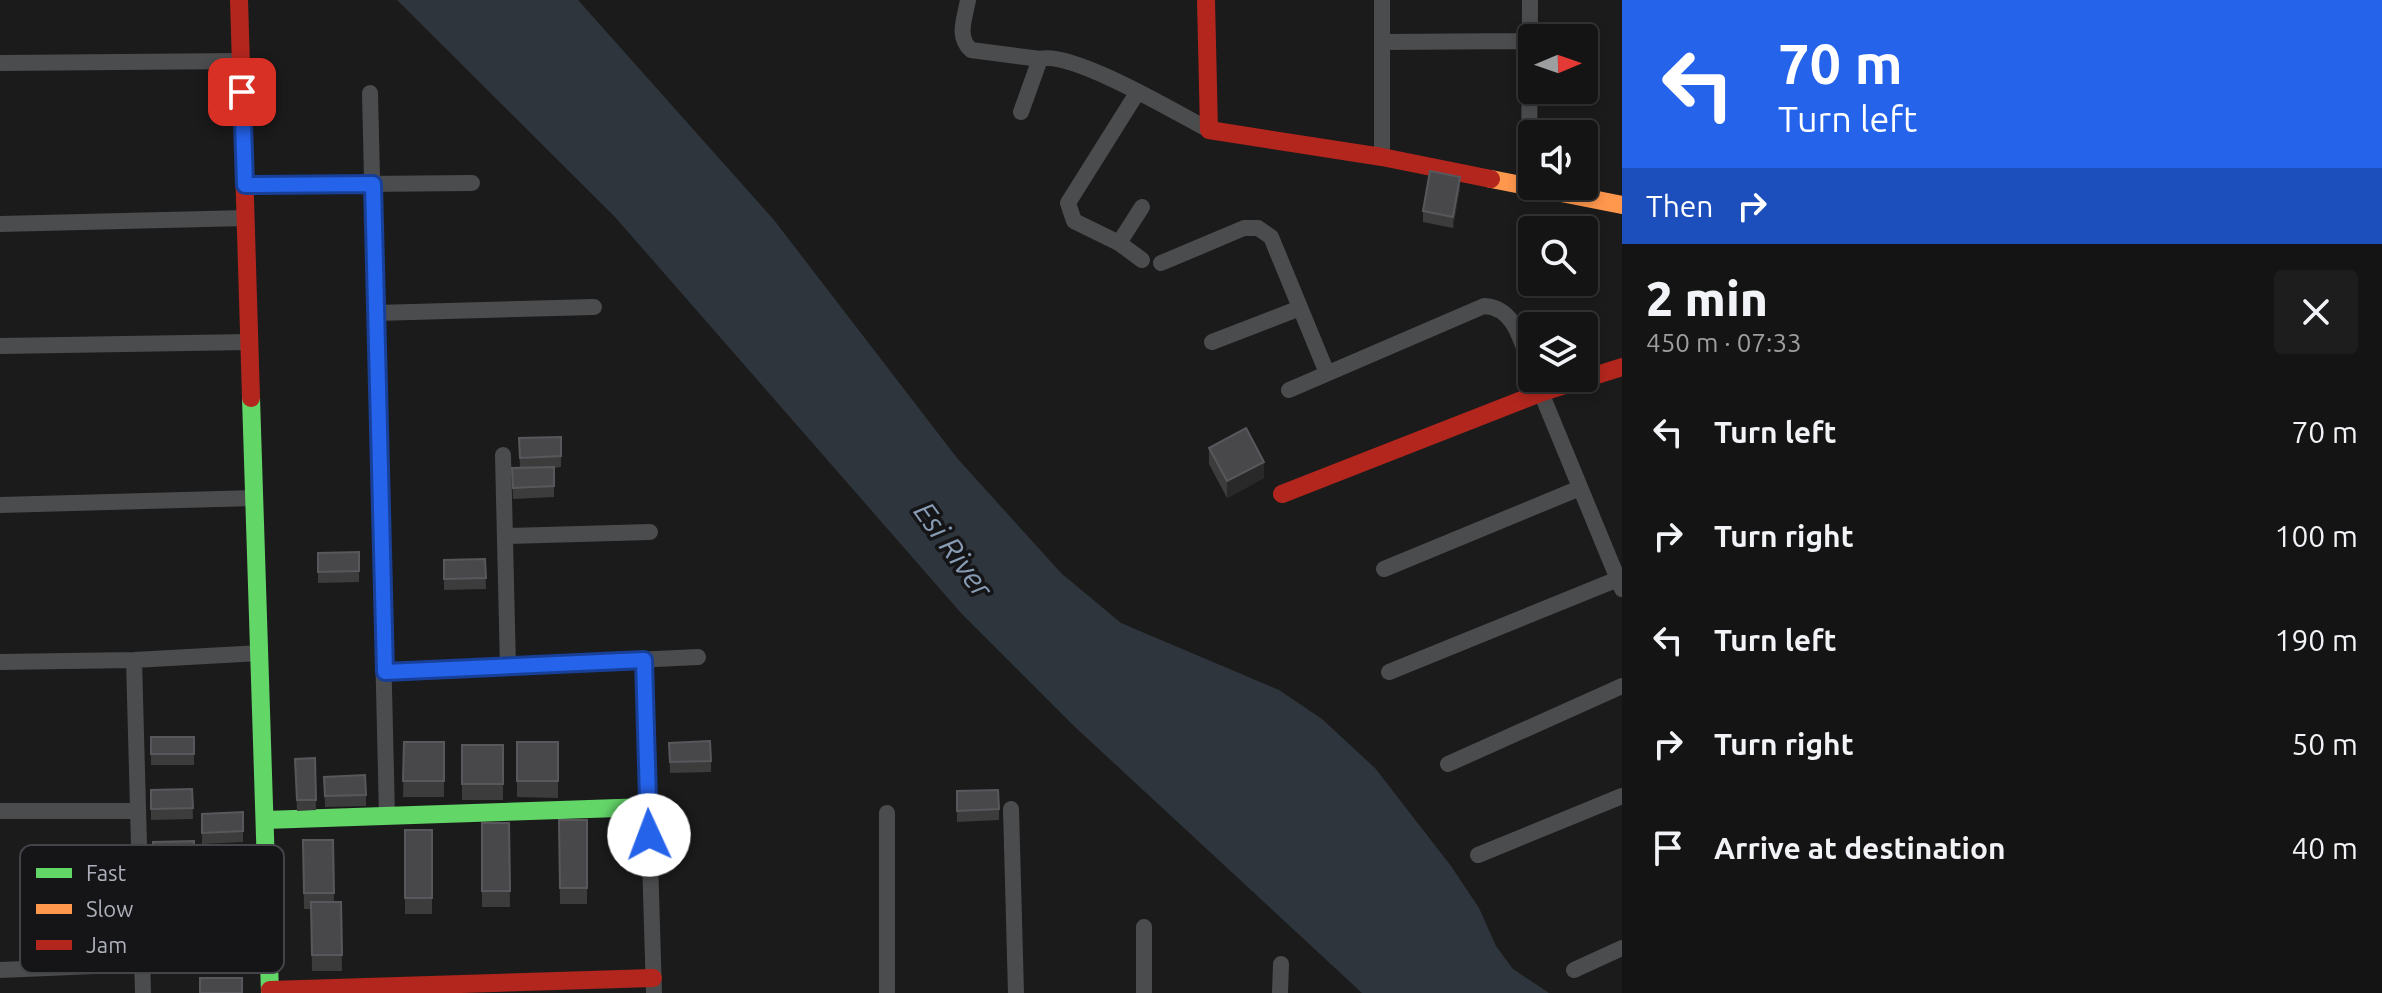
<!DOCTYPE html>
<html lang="en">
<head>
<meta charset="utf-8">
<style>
  :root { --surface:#141414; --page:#1d1d1d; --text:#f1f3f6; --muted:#9d9ea0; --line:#333334 }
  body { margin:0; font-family:Ubuntu,sans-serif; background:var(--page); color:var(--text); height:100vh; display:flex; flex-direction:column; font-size:30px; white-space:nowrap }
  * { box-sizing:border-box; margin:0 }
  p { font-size:26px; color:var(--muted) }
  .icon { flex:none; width:44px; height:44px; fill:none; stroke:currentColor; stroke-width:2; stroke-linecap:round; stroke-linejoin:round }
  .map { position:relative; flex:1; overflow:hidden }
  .side { display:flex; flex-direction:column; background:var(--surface); width:760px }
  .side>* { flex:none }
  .guide { background:#2563eb; color:#fff; overflow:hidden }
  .needle { width:52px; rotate:88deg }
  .buttons { position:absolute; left:1518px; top:24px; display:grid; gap:16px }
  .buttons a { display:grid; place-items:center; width:80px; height:80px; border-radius:8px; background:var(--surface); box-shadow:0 4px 12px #0003,0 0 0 2px var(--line); font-size:40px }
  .pin { position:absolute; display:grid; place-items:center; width:68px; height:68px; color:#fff; margin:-34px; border-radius:16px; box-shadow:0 4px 12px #0006 }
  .me { position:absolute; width:88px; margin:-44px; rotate:358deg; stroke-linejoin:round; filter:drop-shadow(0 0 6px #0008) }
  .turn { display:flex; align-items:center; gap:28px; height:168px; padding:0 24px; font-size:36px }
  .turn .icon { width:104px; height:104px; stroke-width:2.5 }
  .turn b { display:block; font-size:56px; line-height:68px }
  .then { display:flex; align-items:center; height:76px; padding:0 24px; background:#0003; gap:16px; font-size:30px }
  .round { display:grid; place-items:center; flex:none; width:84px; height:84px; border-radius:8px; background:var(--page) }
  .headline { display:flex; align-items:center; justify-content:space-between; height:136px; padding:0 24px }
  h1 { font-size:48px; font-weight:800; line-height:60px }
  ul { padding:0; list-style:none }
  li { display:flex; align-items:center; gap:24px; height:104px; padding:0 24px }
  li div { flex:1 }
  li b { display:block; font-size:30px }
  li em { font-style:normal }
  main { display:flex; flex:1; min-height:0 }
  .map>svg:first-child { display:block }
</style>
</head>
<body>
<main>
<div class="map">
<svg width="1622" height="993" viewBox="0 0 1622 993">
  <rect width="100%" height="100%" fill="#1b1b1b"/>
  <path fill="#2e353c" d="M397,0H578L774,220L957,458L1061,573L1121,623L1279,690L1322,719L1375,768L1451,866L1479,908L1496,946L1513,969L1549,993H1362L1075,727L961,613L615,217Z"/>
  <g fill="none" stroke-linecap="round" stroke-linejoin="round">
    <path stroke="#4b4c4e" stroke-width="16" d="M968,0C965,18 956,37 971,50L1040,59
      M1382,0V157
      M1382,42L1530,41
      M0,63L241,61
      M370,93L387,816
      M1137,93L1068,203L1074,221L1119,243L1142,260
      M1021,112L1040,59C1071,50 1177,113 1209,130
      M245,185L472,183
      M1529,187L1530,0
      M0,224L246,218
      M1119,243L1142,207
      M1161,263L1244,228H1258L1271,237L1327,373
      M376,313L594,307
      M1212,342L1300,308
      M0,346L250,342
      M1535,378L1622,589
      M1289,390L1484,306C1516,307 1522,345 1532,371
      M503,455L508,668
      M0,505L255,498
      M505,536L650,532
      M1384,569L1580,488
      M134,660L143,993
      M644,660L654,993
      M0,662L134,660L260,653
      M385,672L698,657
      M1389,672L1618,579
      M1448,764L1622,686
      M1011,809L1016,993
      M0,811H138
      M887,813V993
      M1478,855L1622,796
      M1144,927V993
      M0,970L142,964
      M1574,970L1622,948
      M1280,993L1281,964"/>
    <path stroke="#63d668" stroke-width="18" d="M251,398L270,993
      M265,820L648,807"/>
    <path stroke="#ff974d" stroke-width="18" d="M1491,179L1622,205"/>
    <path stroke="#b3261e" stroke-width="18" d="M239,0L251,398
      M1206,0L1209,130L1382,157L1491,179
      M1282,494L1540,393L1622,367
      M270,990L653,978"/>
  </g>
  <path fill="#3c3c3c" d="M1460,188L1453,228L1423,222V211Z
    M561,437V467L554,468V497L513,499L512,468H520L519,438Z
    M1209,448L1264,478L1227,498L1209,464Z
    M359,552V582L318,583V553Z
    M485,559L486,589L444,590V560Z
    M151,737H194V765H151Z
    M404,742H444V797H403Z
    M517,742H558V798L517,797Z
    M669,743L711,761V772L670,773Z
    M462,745H503V800H462Z
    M315,758L316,810L297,811L295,759Z
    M324,777L366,795V806L325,807Z
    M192,789L193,819L151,820V790Z
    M957,791L999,809V820L957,822Z
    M243,812V842L202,844V814Z
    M559,820H587V904H560Z
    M482,823H509L510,907H482Z
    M405,830H432V914H405Z
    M303,840H333L334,902H341L342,971H312L311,909H304Z
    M194,841V872L153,873V842Z
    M242,866L243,896L202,897L201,867Z
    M242,931L243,964L208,965L207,932Z"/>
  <path fill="#292929" d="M1460,177V188L1453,228V217Z
    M1264,462V478L1227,498V481Z"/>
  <path fill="#48484a" stroke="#58585c" stroke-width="2" d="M1430,171L1460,177L1453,217L1423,211Z
    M1246,428L1264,462L1227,481L1209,448Z
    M561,437V456L520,458L519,438Z
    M554,467V486L513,488L512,468Z
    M359,552V571L318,572V553Z
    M485,559L486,578L444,579V560Z
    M151,737H194V754H151Z
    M710,741L711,761L670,762L669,743Z
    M404,742H444V781H403Z
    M517,742H558V781H517Z
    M462,745H503V784H462Z
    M315,758L316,800H297L295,759Z
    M365,775L366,795L325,796L324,777Z
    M192,789L193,808L151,809V790Z
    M998,790L999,809L957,811V791Z
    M243,812V831L202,833V814Z
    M559,820H587V888H560Z
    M482,823H509L510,891H482Z
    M405,830H432V898H405Z
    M303,840H333L334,893H304Z
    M194,841V861L153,862V842Z
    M311,902H341L342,955H312Z
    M200,978H242V993H200Z"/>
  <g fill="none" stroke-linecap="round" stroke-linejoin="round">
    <defs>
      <path id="route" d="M242,92L245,185L373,184L385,672L644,660L649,835"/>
    </defs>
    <use href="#route" stroke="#184099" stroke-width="20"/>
    <use href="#route" stroke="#2563eb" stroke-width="14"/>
  </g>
  <g text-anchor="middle" stroke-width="7" stroke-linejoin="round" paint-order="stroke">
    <g font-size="30" font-style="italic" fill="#879bb3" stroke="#151517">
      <text transform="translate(953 550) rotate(54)" y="10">Esi River</text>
    </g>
  </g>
  <rect x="20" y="845" width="264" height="128" rx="12" fill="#151517" stroke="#434448" stroke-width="2"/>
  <rect x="36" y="868" width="36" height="10" fill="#63d668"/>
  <rect x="36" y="904" width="36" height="10" fill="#ff974d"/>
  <rect x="36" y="940" width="36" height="10" fill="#b3261e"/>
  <g font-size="22" fill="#adb0ba">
    <text x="86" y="881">Fast</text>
    <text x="86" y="917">Slow</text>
    <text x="86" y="953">Jam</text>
  </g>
</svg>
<div class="buttons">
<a><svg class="needle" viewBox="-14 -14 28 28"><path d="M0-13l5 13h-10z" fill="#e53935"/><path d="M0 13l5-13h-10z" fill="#9d9ea0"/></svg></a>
<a><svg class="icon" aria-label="sound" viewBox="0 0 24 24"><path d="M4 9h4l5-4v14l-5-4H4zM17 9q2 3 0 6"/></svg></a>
<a><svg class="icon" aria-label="search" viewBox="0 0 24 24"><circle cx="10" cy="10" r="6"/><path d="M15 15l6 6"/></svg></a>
<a><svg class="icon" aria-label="layers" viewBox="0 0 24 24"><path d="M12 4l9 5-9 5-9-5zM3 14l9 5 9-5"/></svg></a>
</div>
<div class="pin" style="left:242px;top:92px;background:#d93025"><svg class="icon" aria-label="arrive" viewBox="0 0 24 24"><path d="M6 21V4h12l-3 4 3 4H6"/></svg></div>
<svg class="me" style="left:649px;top:835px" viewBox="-20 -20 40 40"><circle r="19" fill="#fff"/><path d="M0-13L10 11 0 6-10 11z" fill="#2563eb"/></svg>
</div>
<section class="side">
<div class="guide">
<div class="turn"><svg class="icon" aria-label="left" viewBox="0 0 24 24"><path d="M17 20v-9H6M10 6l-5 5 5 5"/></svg><div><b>70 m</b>Turn left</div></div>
<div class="then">Then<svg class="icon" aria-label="right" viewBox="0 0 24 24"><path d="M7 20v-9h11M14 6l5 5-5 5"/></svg></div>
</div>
<div class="headline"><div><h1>2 min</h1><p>450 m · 07:33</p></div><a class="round"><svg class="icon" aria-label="close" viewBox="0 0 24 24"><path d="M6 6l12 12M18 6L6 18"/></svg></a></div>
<ul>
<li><svg class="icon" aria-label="left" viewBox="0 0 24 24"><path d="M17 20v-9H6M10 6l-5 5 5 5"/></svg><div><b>Turn left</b></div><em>70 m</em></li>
<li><svg class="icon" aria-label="right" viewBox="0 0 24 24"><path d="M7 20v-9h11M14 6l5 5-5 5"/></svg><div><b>Turn right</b></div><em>100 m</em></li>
<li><svg class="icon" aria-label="left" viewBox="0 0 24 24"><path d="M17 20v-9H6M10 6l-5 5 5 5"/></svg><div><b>Turn left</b></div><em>190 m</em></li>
<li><svg class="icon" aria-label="right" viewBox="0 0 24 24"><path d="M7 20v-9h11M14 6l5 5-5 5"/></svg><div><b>Turn right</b></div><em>50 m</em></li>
<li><svg class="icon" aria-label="arrive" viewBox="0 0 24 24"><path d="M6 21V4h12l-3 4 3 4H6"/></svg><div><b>Arrive at destination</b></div><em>40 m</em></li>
</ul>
</section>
</main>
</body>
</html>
